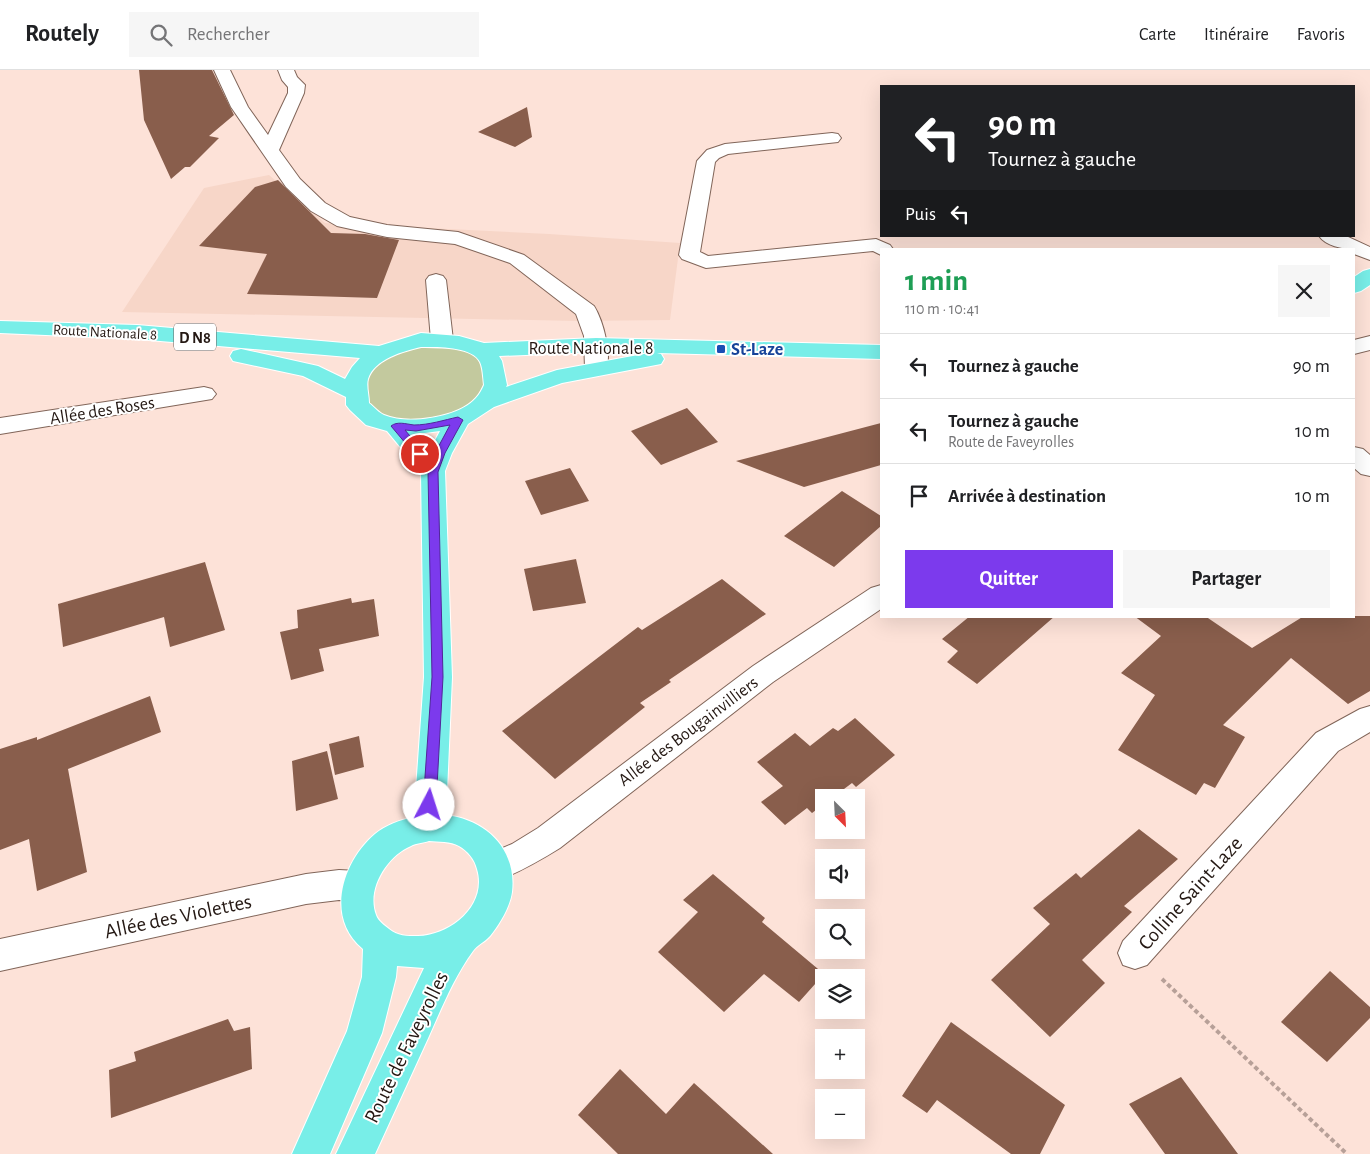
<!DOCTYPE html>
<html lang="fr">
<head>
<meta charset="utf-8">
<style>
  :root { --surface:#fff; --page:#f6f6f6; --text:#202124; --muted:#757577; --line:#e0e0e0; --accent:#7c3aed }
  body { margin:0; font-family:"Alegreya Sans",sans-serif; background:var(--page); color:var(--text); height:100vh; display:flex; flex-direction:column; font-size:19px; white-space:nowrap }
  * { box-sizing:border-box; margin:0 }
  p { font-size:16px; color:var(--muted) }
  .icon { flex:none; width:28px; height:28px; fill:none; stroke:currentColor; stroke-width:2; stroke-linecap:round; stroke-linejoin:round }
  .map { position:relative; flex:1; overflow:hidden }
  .side { position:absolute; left:880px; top:178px; width:475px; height:370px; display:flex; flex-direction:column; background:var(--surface); border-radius:0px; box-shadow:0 5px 20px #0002 }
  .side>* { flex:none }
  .hud { position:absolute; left:880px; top:15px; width:475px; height:152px; border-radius:0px; box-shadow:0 5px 20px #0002; background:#202124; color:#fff; overflow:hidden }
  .needle { width:32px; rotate:156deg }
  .controls { position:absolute; left:815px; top:719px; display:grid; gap:10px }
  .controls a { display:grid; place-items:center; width:50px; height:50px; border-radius:0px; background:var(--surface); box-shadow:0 5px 20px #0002; font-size:25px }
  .pin { position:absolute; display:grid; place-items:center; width:42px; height:42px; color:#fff; margin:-21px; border:2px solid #fff; border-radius:50%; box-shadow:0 1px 5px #0007 }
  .me { position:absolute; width:55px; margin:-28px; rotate:5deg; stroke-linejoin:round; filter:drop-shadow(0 0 4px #0008) }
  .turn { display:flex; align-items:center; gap:18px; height:105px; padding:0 25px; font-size:22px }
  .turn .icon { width:65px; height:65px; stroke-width:2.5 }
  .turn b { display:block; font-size:35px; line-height:42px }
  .then { display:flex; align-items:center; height:48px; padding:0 25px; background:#0003; gap:10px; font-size:19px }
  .round { display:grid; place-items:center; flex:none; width:52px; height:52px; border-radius:0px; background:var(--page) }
  .head { display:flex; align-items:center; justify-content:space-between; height:85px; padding:0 25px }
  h1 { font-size:30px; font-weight:700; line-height:38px; color:#1e9e55 }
  .button { display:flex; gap:10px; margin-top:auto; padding:10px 25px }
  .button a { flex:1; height:58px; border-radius:0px; background:var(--accent); color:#fff; font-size:20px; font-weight:700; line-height:58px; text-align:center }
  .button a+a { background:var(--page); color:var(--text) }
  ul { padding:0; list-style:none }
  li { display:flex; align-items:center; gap:15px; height:65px; padding:0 25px; border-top:1px solid var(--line) }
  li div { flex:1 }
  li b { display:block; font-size:19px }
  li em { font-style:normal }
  header { display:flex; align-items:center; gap:30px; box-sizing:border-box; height:70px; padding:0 25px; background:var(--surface); border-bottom:1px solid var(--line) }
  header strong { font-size:24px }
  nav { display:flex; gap:28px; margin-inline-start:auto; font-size:18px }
  .search { width:350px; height:45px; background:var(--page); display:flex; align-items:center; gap:12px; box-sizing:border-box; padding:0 18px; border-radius:0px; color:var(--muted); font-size:19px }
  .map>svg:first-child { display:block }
</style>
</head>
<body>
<header>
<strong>Routely</strong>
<div class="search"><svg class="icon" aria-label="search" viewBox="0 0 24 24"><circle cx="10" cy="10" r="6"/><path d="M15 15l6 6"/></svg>Rechercher</div>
<nav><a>Carte</a><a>Itinéraire</a><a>Favoris</a></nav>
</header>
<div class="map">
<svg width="1370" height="1084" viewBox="0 0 1370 1084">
  <rect width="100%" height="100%" fill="#fde2d8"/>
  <path fill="#f7d6c8" d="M269,105L325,153L549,164L680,173L670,250L578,251L122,242L204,118Z"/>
  <path fill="#c3c99e" d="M421,270L478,280L494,320L438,356L374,349L356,308L366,295Z"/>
  <path fill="#895e4c" d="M139,0H212L234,45L209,66L219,68L190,97H185L171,109L144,50Z
    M527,37L532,67L515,77L478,62Z
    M278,110L331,163L365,164L399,170L377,228L247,224L267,184L199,176L255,117Z
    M687,338L718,372L661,395L631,361Z
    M881,353V395L804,417L736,391Z
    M570,398L589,431L541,445L525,411Z
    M842,421L881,446V456L834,497L784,466Z
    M576,489L586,533L533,541L524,499Z
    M205,492L225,560L170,577L164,547L63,577L58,534Z
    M722,509L766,544L669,610L671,612L640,633L645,637L555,709L502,661L638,557L642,560Z
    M351,528L352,533L374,529L379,566L319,579L324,601L291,610L280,562L298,558L297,540Z
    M970,546H1055L977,614L947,592L958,581L942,569Z
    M1134,546H1205L1252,578L1304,546H1370V621L1348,634L1291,588L1223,655L1245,667L1215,718L1204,713L1196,725L1118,680L1155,625L1121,603L1161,566Z
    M150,626L161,662L68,699L87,802L37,821L29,769L0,780V679L37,667V670Z
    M855,648L895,685L856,717L852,713L832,728H824V734L812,743L807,738L785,755L761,732L783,716L757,692L795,663L810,676L833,658L838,661Z
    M359,666L364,697L335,705L329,674Z
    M327,681L338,729L296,741L292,691Z
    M1139,759L1178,789L1124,836L1132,842L1082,890L1105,913L1050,967L991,910L1050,854L1033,838L1076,803L1081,808Z
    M713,804L765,848L762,852L824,904L799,932L764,904L724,942L658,882L698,842L683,830Z
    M1330,901L1370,937V948L1327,992L1281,952Z
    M228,949L234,961L250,957L252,999L111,1048L109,1000L136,991L134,982Z
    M951,952L1065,1035L1040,1084H1011L937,1030L927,1043L902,1026Z
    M620,999L666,1044L694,1013L773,1084H618L578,1045Z
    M1181,1007L1238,1084H1165L1129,1034Z"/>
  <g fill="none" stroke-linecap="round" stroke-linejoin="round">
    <defs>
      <path id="minor" d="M214,0H230L248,37L268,65L288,23V17L282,10L278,0H294L297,7L305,15L304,23L279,80L300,109L325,133L350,147L387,155L458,162L524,185L594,236C603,250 614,289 604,304L596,306L588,304L585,299L584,266L576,244L510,193L455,174L387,167L337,156L311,141L286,117L231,37Z
        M832,63L838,64L841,68L838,72L728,84L719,88L715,92L700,182L708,186L876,169L890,175L893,179H881V185L873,181L706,198L682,189L679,185L697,91L707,80L725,74Z
        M1319,166H1346L1370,177V190L1354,184V179C1342,179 1326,176 1319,166Z
        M436,204L443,206L446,210L453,270L450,275L442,277L434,275L431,270L426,210L429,206Z
        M1370,266V280L1354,284V270Z
        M204,317L212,319L216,324L212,329L0,364V348Z
        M1354,377L1363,379L1370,385V406L1361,404L1354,398Z
        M881,515V539L773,612L560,778C539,791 518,803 494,812L482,807L478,797L482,787L512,774L538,758L753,596L871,518Z
        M1370,636V662L1338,681L1147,895L1135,899L1123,895L1118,883L1123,871L1316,663L1360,639Z
        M339,800L358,801L370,805L375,816L370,827L358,831L339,830L306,834L0,901V869L306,804Z"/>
      <path id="major" d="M1370,199V215L1361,221L1354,223V207L1363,201Z
        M0,251L137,255L379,276L421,263L459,266L484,273L596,268L881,275V289L657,283L661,284L664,289L661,294L562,313L494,337L468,354L452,383L445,401L452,607L446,745C486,750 517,779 512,822C510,837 499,855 490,866C485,872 477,875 473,881C454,907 442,937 429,966C411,1005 393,1045 375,1084H336L424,898L397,896L396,907L382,963L330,1084H292L347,961L362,907L363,879C325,848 342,792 375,764C386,755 400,750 414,747L424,607L421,402L387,361L366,355L350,340L346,335V327L303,306L233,291L230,286L233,281L241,279L318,296L345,309L352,297L360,288L137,269L0,263ZM421,277C436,277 472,276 480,292C483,298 483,308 484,315C482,319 480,324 476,328C458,348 408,355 384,345C379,343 374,337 369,333C369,325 366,316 368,309C374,289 404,281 421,277ZM596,282L649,283L557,300L506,317L507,315L502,291L499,286ZM440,361L430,380L417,364ZM429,771C438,772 451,771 459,776C468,781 475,790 477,799C488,835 451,865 418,866C407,866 397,866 389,859C384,855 378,851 376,845C366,819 387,786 411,776C416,773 423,773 429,771Z"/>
    </defs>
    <use href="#minor" stroke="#816559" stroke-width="2"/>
    <use href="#major" stroke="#fff" stroke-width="2"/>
    <path stroke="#b7a098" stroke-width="4" stroke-dasharray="4.5 3" stroke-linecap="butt" d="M1162,909L1347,1084"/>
    <use href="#minor" fill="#fff" fill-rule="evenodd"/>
    <use href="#major" fill="#78eee8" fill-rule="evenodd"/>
  </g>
  <path fill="#7c3aed" stroke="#51269a" d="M458,347L463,350L445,383L438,402L443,607L436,735L434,739L429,740L425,739L423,735L432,607L428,402L435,383L450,355L416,361L405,360L425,384L420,388L417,387L391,356C397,351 406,354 414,355C429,355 444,350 458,347Z"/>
  <rect fill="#1a4fb4" stroke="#fff" stroke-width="2" x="716" y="274" width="10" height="10" rx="2.5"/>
  <g text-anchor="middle" stroke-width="4" stroke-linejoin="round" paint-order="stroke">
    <g font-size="15" fill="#241813" stroke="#fff">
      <text transform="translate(105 262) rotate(3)" y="5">Route Nationale 8</text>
    </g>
    <rect fill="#fff" stroke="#665d5a" stroke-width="1" x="174" y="253.5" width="42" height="27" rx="4"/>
    <g font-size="16" font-weight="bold" fill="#241813">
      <text x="195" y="273">D N8</text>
    </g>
    <g font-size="18" fill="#241813" stroke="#fff">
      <text x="591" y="284">Route Nationale 8</text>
      <text transform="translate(102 340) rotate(-9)" y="6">Allée des Roses</text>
      <text transform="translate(688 661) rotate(-37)" y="6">Allée des Bougainvilliers</text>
    </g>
    <g font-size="18" font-weight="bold" fill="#164399" stroke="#fff" text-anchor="start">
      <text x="731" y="285">St-Laze</text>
    </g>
    <g font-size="21" fill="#241813" stroke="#fff">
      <text transform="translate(1190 823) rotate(-48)" y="7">Colline Saint-Laze</text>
      <text transform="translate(178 846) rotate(-12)" y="7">Allée des Violettes</text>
      <text transform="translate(406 977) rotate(-64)" y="7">Route de Faveyrolles</text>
    </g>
  </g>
</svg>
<div class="controls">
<a><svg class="needle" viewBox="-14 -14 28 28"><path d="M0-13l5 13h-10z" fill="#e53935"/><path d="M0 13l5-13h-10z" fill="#757577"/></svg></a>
<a><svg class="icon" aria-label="sound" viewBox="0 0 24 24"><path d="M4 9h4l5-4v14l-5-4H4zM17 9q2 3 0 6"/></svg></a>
<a><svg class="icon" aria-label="search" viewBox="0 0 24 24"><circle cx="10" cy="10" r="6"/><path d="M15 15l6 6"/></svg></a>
<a><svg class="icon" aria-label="layers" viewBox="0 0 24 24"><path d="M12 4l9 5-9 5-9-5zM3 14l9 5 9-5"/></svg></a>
<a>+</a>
<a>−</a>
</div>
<div class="pin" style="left:420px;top:384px;background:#d93025"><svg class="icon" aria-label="arrive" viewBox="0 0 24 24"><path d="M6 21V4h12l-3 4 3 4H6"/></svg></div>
<svg class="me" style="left:429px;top:735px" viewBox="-20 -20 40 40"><circle r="19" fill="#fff"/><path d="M0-13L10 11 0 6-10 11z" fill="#7c3aed"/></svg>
<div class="hud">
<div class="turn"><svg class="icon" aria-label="left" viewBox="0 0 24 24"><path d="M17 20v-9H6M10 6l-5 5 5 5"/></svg><div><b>90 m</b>Tournez à gauche</div></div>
<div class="then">Puis<svg class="icon" aria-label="left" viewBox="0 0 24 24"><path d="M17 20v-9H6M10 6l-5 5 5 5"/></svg></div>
</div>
<section class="side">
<div class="head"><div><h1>1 min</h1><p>110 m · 10:41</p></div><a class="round"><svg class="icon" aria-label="close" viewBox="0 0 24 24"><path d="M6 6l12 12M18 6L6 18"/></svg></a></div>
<ul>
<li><svg class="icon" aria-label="left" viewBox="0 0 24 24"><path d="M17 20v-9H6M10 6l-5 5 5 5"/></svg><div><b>Tournez à gauche</b></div><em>90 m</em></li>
<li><svg class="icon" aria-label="left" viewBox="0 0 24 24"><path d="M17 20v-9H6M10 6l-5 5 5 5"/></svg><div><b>Tournez à gauche</b><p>Route de Faveyrolles</p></div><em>10 m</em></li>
<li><svg class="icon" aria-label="arrive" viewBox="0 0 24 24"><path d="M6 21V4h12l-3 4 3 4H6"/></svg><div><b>Arrivée à destination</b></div><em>10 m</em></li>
</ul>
<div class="button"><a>Quitter</a><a>Partager</a></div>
</section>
</div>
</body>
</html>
